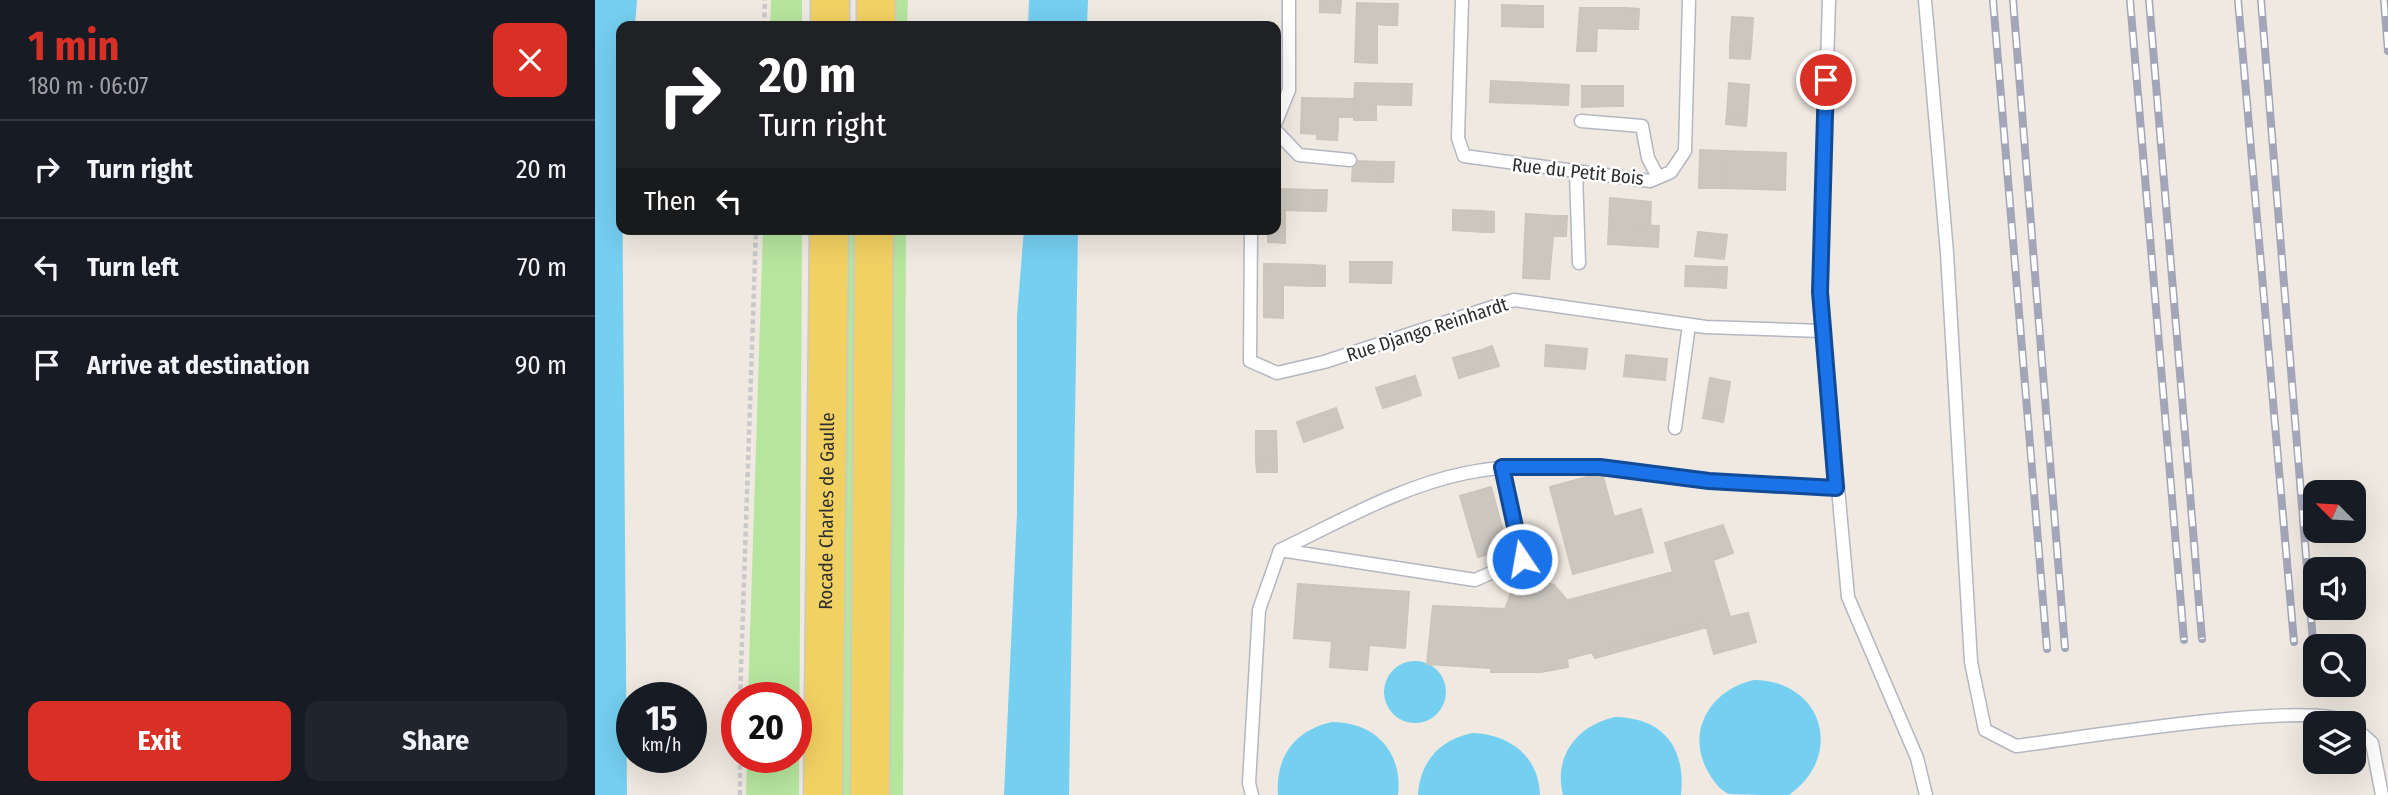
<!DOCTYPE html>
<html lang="en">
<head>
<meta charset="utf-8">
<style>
  :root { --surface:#171b24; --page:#20242c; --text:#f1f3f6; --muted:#9ea1a6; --line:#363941; --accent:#d93025 }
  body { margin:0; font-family:"Fira Sans Condensed",sans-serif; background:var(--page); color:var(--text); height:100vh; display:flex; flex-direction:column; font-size:26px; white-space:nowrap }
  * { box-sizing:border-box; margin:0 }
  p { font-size:23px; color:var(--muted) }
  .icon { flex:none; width:38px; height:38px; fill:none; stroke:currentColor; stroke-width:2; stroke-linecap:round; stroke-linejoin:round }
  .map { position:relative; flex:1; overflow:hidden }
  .drawer { display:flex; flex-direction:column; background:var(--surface); width:595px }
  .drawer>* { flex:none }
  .hud { position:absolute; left:21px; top:21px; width:665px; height:214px; border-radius:14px; box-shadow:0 7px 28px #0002; background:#202124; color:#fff; overflow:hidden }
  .needle { width:46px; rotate:294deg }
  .tools { position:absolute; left:1708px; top:480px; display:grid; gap:14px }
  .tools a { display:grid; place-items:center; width:63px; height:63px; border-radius:14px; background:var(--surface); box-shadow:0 7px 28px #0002; font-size:35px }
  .speed { position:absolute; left:21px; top:682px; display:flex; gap:14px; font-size:35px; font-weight:700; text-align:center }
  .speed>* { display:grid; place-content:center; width:91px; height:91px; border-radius:50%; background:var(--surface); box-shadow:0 7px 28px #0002; line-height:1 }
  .speed small { font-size:18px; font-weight:400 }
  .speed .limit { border:10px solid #d22; background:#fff; color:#111 }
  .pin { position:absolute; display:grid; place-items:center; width:60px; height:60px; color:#fff; margin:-30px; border:4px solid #fff; border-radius:50%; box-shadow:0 2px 7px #0007 }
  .me { position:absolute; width:77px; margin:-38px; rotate:348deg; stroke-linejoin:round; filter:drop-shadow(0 0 5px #0008) }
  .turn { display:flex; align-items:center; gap:24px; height:147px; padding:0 28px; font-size:32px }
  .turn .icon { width:91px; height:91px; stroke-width:2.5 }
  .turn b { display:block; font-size:49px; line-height:60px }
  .then { display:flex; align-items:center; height:66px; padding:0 28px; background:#0003; gap:14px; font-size:26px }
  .round { display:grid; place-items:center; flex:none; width:74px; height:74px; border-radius:14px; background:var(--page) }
  .summary { display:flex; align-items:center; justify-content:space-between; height:119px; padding:0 28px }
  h1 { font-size:42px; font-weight:700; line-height:52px; color:var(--accent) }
  .action { display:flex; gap:14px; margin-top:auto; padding:14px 28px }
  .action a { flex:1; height:80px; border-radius:14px; background:var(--accent); color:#fff; font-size:28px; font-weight:700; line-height:80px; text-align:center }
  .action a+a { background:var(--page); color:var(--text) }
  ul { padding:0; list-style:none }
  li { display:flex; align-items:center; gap:21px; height:98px; padding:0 28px; border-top:2px solid var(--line) }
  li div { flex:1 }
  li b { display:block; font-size:26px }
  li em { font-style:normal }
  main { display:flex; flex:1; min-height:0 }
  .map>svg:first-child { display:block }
</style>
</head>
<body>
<main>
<section class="drawer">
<div class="summary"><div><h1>1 min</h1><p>180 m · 06:07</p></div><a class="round" style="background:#d93025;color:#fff"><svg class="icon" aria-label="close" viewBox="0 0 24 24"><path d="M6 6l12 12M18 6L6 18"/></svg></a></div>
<ul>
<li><svg class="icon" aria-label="right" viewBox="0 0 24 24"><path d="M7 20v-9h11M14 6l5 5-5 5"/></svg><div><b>Turn right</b></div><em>20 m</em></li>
<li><svg class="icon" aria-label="left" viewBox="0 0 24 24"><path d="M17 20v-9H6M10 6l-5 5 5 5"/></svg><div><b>Turn left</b></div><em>70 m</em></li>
<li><svg class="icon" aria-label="arrive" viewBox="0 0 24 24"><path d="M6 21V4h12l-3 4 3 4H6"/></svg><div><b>Arrive at destination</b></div><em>90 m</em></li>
</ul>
<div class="action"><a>Exit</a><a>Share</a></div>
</section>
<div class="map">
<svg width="1793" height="795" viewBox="0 0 1793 795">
  <rect width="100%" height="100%" fill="#efe9e1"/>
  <path fill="#b6e59e" d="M176,0H207V26H175Z
    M300,0H313L312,26H300Z
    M168,229H207L204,795H151L152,758H201V698H153Z
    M252,229H263L261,795H245Z
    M299,229H311L308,795H294Z"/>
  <path fill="#75cff0" d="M0,0H42L40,26H26L32,795H0Z
    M434,0H493L492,26H433Z
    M429,229H483L474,795H409L422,514V316Z
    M789 692a31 31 0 1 1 62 0a31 31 0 1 1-62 0Z
    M1159,680C1228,681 1250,755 1194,795C1177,795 1150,795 1134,794C1126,791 1119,782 1115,775C1089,734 1114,690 1159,680Z
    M1020,717C1069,718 1091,748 1086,795H968C958,756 983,725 1020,717Z
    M737,722C780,722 808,752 803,795H683C680,757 700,730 737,722Z
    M877,733C914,734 944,756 945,795H823C825,761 845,740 877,733Z"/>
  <path fill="#cbc7bf" stroke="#cbc5ba" stroke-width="2" d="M725,1H746L745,13L725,12Z
    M762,3L791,4V25L782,24V63L760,62Z
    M791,4H803L802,25H791Z
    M907,5L937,6V27L907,26Z
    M937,6H948V27H937Z
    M985,8H1032V29L1002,28L1001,51H982Z
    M1032,8L1044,9L1043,29H1032Z
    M1137,17L1158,18L1156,48L1135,47Z
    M1135,47L1156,48L1155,59L1135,58Z
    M896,81L974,85L973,105L895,102Z
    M760,83L808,84L807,105L759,104Z
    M1134,83L1154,85L1152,114L1132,113Z
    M808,84H817L816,105H807Z
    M987,86H1017V106L987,107Z
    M1017,86H1028V106H1017Z
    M707,98L758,99V117H743V128H722V134L706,133Z
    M759,104H781V120H759Z
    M1132,113L1152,114L1151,126L1131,124Z
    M722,128H743L742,140L722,139Z
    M1105,150L1131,151L1130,188H1104Z
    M1131,151L1191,153L1190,190L1130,188Z
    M758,161L788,162L787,182L757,181Z
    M788,162H799L798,182H787Z
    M681,189L720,190L719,211L690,210V243L673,242V229H681Z
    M720,190H732L731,211H719Z
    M1015,198L1056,202L1055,226L1014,224Z
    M858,210L888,211L887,232L858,230Z
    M888,211L899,212V232H887Z
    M931,214L960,216L954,279L928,278Z
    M960,216H972L971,236H960Z
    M1014,224L1064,226L1063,247L1013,244Z
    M1103,232L1132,235L1129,259L1100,256Z
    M755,262H785V283L755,282Z
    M785,262H797L796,283H785Z
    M669,264L719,265L718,286L688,285V318L669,317Z
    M719,265L730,266V286H718Z
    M1091,266L1121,267L1120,287L1090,286Z
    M1121,267H1132L1131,288L1120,287Z
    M951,345L981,348L979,368L950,366Z
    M897,346L904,366L893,369L886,350Z
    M981,348L992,349L990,369L979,368Z
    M886,350L893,369L864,378L858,358Z
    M1031,355L1061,358L1059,379L1029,376Z
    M1061,358L1072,359L1070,380L1059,379Z
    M820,376L826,395L815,399L810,379Z
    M1115,378L1135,382L1130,411L1110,407Z
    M810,379L815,399L788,408L781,388Z
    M1110,407L1130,411L1128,422L1108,418Z
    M741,408L748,428L737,432L730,412Z
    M730,412L737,432L709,442L702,422Z
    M661,431H681L682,460L661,461Z
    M682,460V472H662L661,461Z
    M1007,473L1019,517L1046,509L1058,552L978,574L955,487Z
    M896,487L913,549L883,557L865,496Z
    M1128,525L1138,553L1118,560L1135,617L1153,613L1161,642L1119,654L1110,621L972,659L973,667L946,672H896V668L832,664L838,606L887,608V615H908L916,593L937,579L959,585L976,605L1079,576L1070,543Z
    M1078,572L1079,576L976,605L974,600Z
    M703,584L814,592L810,648L774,645L772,670L735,667L737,641L699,638Z
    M887,608L909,609L908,615H887Z
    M1110,621L1112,627L1000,658L997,652Z"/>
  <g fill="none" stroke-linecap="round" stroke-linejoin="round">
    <defs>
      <path id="lane" d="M867,0L863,138L869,156L1055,181L1076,172L1090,151L1094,0
        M1234,0L1225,292L1253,597L1322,758L1331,795
        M1330,0L1352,253L1376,662L1390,730L1421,746C1472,740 1724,698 1753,723
        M986,121L1047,126L1053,158L1063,177
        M681,122L694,90V0
        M681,131L704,155L755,160
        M981,172L984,263
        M656,229L655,361L682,373L729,362L919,300L1111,327L1227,331
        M1080,428L1094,325
        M685,550L880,580L927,559L907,467
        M1759,727L1777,743L1787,795
        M657,795L654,783L664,610L685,550C744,522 806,486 871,473C952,456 1033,472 1114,481C1156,485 1199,487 1241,488"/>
      <g id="primary">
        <path d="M235,26V0"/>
        <path d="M281,26V0"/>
        <path id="s1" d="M228,795L234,229"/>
        <path d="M275,795L279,229"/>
      </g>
    </defs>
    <use href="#lane" stroke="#b4b7c1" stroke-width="15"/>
    <use href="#primary" stroke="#c9c9c9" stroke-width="41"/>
    <path stroke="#c9c9c9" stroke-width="4.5" stroke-dasharray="5 3.5" stroke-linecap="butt" d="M169,26L170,0
      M145,698L161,229
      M145,795V758"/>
    <use href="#lane" stroke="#fff" stroke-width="12"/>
    <use href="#primary" stroke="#f2d163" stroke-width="38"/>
    <defs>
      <path id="rail" d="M1398,0L1452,649
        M1418,0L1470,648
        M1535,0L1589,640
        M1554,0L1607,639
        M1643,0L1699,642
        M1666,0L1718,642
        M1789,0L1793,51"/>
    </defs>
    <use href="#rail" stroke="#a3a6b8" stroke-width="8"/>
    <use href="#rail" stroke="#fff" stroke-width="5" stroke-dasharray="16" stroke-linecap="butt"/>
  </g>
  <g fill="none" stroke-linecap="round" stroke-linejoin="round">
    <defs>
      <path id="route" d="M927,559L907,467H1005L1114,481L1241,488L1225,292L1231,80"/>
    </defs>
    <use href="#route" stroke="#114b97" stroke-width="18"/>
    <use href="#route" stroke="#1a73e8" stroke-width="12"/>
  </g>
  <g text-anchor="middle" stroke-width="5" stroke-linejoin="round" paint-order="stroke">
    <g font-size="19" fill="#2e2e2e" stroke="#fff">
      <text transform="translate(983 171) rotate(6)" y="7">Rue du Petit Bois</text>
      <text transform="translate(832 329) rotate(-18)" y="7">Rue Django Reinhardt</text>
      <text dy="7" stroke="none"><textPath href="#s1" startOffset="284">Rocade Charles de Gaulle</textPath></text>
    </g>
  </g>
</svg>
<div class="tools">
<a><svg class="needle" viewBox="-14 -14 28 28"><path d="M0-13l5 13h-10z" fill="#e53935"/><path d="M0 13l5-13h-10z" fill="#9ea1a6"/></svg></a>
<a><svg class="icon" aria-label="sound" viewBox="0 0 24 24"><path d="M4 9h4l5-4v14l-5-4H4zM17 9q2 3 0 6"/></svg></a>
<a><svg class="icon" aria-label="search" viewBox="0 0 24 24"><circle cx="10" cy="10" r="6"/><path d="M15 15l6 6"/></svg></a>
<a><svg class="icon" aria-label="layers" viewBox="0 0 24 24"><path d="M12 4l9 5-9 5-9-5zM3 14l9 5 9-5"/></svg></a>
</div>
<div class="speed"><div>15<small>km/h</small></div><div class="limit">20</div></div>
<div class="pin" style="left:1231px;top:80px;background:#d93025"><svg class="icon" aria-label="arrive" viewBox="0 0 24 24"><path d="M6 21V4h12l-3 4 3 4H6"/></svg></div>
<svg class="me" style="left:927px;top:559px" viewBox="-20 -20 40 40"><circle r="17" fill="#1a73e8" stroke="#fff" stroke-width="3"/><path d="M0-11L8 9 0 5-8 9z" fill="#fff"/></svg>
<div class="hud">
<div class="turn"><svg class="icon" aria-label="right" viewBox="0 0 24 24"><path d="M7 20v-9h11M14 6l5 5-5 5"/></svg><div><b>20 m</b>Turn right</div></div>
<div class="then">Then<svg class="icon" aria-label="left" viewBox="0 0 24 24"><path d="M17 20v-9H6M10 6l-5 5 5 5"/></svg></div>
</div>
</div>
</main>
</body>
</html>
